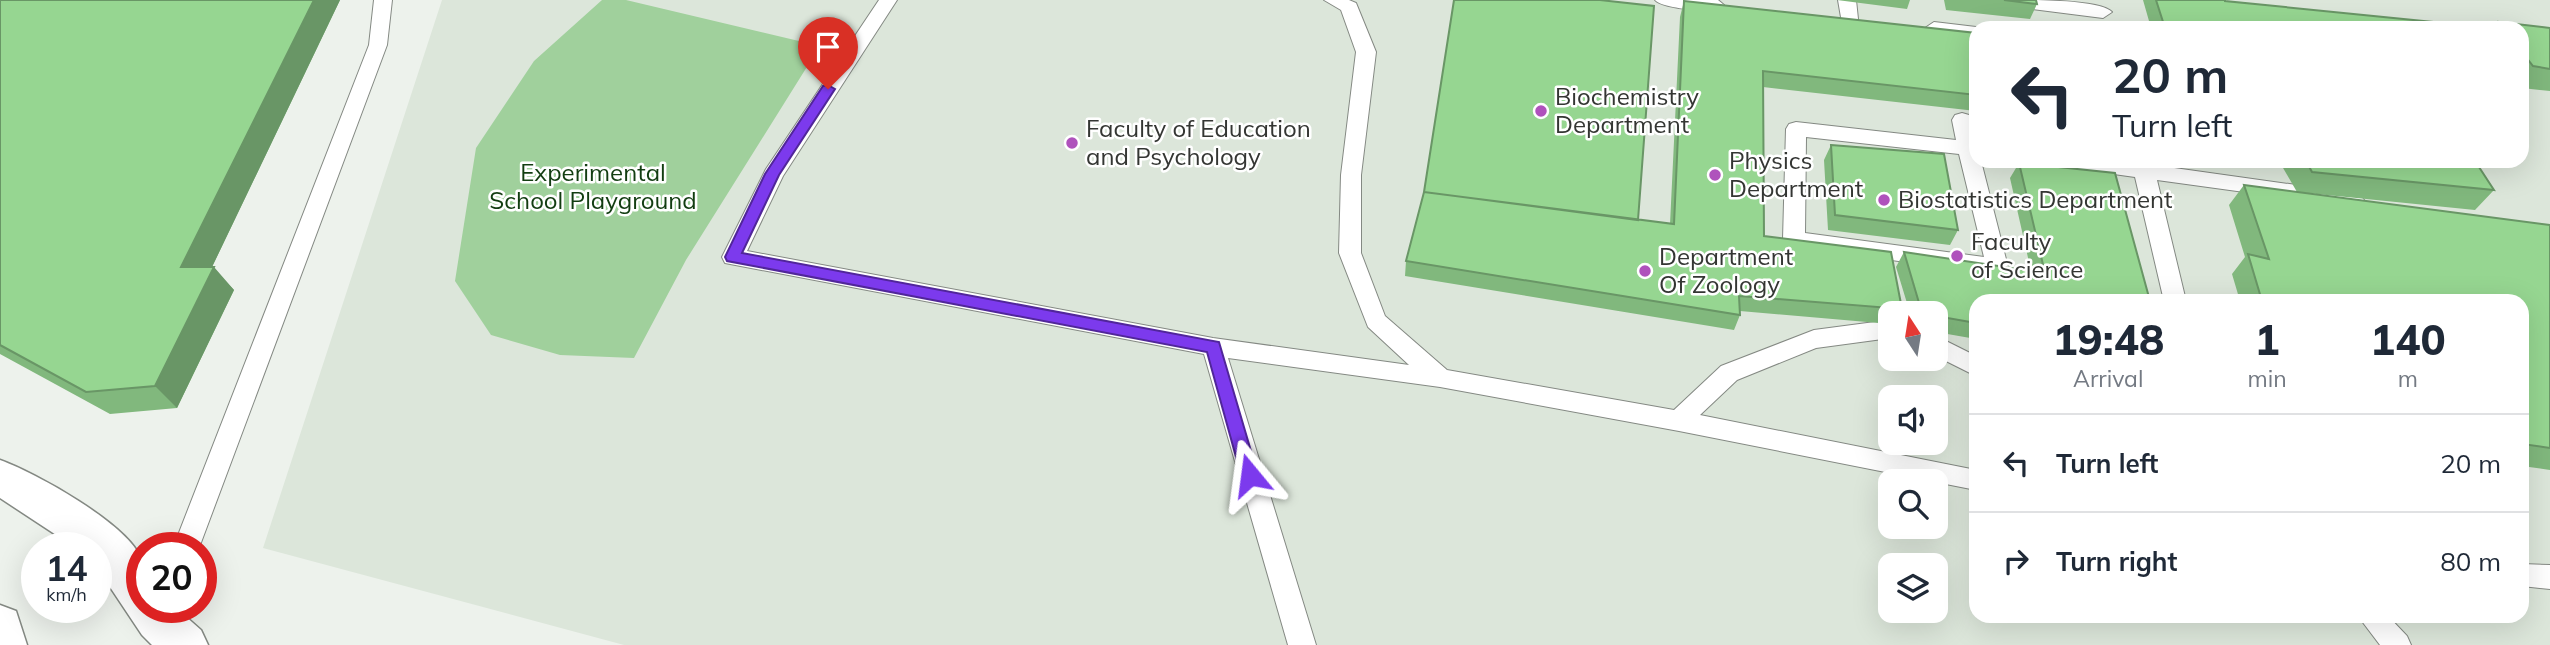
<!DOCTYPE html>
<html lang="en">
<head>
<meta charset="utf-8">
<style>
  :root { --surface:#fff; --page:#f6f6f7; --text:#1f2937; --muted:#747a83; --line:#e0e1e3 }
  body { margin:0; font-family:Mulish,sans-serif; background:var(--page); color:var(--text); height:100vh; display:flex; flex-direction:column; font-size:26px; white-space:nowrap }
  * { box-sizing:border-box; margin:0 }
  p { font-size:23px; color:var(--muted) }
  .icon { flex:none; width:38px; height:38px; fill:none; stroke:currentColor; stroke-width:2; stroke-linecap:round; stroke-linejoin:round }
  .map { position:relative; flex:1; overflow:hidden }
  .drawer { position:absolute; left:1969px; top:294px; width:560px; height:329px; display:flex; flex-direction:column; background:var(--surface); border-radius:21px; box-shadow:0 7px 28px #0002 }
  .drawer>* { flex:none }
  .banner { position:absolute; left:1969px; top:21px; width:560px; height:147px; border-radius:21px; box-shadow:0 7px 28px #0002; background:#fff; color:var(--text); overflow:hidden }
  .needle { width:46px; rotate:348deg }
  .controls { position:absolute; left:1878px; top:301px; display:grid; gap:14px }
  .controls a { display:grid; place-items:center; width:70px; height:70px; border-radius:14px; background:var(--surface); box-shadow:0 7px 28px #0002; font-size:35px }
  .speed { position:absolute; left:21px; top:532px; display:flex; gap:14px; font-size:35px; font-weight:700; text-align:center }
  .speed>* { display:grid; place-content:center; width:91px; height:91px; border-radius:50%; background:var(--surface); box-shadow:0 7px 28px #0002; line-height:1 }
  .speed small { font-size:18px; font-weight:400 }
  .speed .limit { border:10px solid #d22; background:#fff; color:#111 }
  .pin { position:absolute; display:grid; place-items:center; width:60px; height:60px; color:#fff; margin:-72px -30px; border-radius:50% 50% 50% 0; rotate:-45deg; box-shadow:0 0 7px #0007 }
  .pin .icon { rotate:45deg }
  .me { position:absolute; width:77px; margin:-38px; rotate:344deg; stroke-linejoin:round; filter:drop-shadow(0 0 5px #0008) }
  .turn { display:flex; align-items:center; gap:24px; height:147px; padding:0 28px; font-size:32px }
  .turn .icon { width:91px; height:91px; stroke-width:2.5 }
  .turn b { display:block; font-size:49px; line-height:60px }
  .eta { display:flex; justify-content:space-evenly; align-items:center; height:119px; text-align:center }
  .eta b { font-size:42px; font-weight:800; line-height:49px }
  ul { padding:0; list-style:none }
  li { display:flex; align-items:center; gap:21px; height:98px; padding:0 28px; border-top:2px solid var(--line) }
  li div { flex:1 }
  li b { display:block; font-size:26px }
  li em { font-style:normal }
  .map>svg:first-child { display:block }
</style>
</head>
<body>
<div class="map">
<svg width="2550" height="645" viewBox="0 0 2550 645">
  <rect width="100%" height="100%" fill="#edf2ec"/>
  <path fill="#dce6da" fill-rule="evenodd" d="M442,0H2550V645H624L263,548ZM1976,28H2522V161H1976ZM1976,301H2522V616H1976ZM1890,313H1936V359H1890ZM1890,397H1936V443H1890ZM1890,481H1936V527H1890ZM1890,565H1936V611H1890Z"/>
  <path fill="#a0d09c" d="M602,0H626L820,46L686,260L634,358L560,355L491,335L455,281L476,148L534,61Z"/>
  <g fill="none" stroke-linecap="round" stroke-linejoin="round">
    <defs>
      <path id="service" d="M374,0H392L387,45L199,548H173L369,45Z
        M879,0H897L783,176L747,251L1213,338L1409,365L1368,327L1339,253L1341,175L1356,52L1341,10L1324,0H1349L1356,3L1376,52L1361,175V253L1385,316L1447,370L1674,410L1721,366L1814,330L1890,320V338L1816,348L1737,380L1700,415L1976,470V490L1679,431L1440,387L1228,358L1316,645H1288L1204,354L725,263L722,257L766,169Z
        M1655,0H1718L1724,5C1717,14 1662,9 1655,0Z
        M1838,0H1856L1858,19L1856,23H1842Z
        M2017,0C2036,0 2101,0 2112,12L2103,18L2025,8L2019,6Z
        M1934,22L1976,27L1980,28H1976V39L1927,32L1925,28Z
        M1962,113L1969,115C1977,129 1976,145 1976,161H1981L2008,267L2005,273L1997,275L1786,245L1783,239L1786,129L1789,124L1796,122L1956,140L1952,120L1955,115ZM1806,137L1959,154L1984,257L1805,233Z
        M2061,161H2152L2153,165L2353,193L2360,195L2364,200L2360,205L2353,207L2157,180L2186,301H2164L2135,177L2071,168L2064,166Z
        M1936,336L1976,356V376L1936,356Z
        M2522,564L2550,565V589L2522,586Z
        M2358,616H2388L2407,636L2411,645H2380Z"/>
      <path id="secondary" d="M0,460C36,473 126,523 141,558C146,571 142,594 142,607H175L201,630L208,645H152L142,635L96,566V548H76L0,498Z
        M0,605L16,611L27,645H0Z"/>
    </defs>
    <use href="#service" stroke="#848983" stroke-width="2"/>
    <use href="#secondary" stroke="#848983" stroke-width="3"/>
    <use href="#service" fill="#fff" fill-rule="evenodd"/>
    <use href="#secondary" fill="#fff" fill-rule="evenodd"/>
  </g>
  <path fill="#81b87d" d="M0,0H340L212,267L234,290L177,408L110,414L0,354Z
    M1837,0H1910L1907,9Z
    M1944,0H2036L2037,4L2030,19L1946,10Z
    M2143,0H2225V1L2474,28H2151Z
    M1684,1L1976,33V111L1763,87L1764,236L1902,309L1900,313H1890V324L1740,311V315L1734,330L1405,276L1406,261L1638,220L1670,224L1680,17Z
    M2499,22L2550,28V91L2522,88V28H2494Z
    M1831,145L1958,230L1950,245L1828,230L1824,160Z
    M2279,161H2475L2494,190L2475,210L2297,192Z
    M2019,163L2150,301H1976V339L1936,332V313H1910L1896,267L1904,252L2031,271L2010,178Z
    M2244,185L2550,225V470L2522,466V301H2240L2232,274L2245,257L2229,205Z"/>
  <path fill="#699666" d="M314,0H340L201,290L181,267Z
    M214,267L234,290L177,408L155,386Z"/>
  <path fill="#96d691" stroke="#699666" stroke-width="2" d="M0,0H314L181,267H214L155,386L86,392L0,345Z
    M1454,0H1600L1654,6L1638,220L1424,192Z
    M2004,0H2036L2037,4Z
    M2156,0H2225V1L2473,26L2474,28H2165Z
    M1684,1L1976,33V95L1763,71L1764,236L1891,252L1902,309L1739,296L1740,315L1406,261L1424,192L1674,224Z
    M2499,22L2550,28V69L2533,66L2522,52V28H2503Z
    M1831,145L1944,154L1958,230L1835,215Z
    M2306,161H2475L2494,190L2312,172Z
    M2019,163L2115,173L2150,301H1976V323L1936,316V313H1922L1904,252L2045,273Z
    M2244,185L2550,225V448L2522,444V301H2262L2248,254L2269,259Z"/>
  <path fill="#7c3aed" stroke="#51269a" stroke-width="2" d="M828,85L835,89L779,175L742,253L1219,342L1258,475L1256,480L1250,482L1244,480L1241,475L1207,352L727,261L725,257L765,174L823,86Z"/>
  <g fill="#af52bc" stroke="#fff" stroke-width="2.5">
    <circle cx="1541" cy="111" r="7"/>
    <circle cx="1072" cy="143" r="7"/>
    <circle cx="1715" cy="175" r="7"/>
    <circle cx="1884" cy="200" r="7"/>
    <circle cx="1957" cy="256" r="7"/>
    <circle cx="1645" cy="271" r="7"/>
  </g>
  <g text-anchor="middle" stroke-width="5" stroke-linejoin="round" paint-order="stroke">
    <g font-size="24" fill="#343633" stroke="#fff" text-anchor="start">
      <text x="1555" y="105">Biochemistry<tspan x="1555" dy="28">Department</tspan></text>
      <text x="1086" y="137">Faculty of Education<tspan x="1086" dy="28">and Psychology</tspan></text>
      <text x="1729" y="169">Physics<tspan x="1729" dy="28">Department</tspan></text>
      <text x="1898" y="208">Biostatistics Department</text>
      <text x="1971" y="250">Faculty<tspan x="1971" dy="28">of Science</tspan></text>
      <text x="1659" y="265">Department<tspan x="1659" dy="28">Of Zoology</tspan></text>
    </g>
    <g font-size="24" fill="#123d11" stroke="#fff">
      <text x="593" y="181">Experimental<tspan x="593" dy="28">School Playground</tspan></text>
    </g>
  </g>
</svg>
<div class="controls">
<a><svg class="needle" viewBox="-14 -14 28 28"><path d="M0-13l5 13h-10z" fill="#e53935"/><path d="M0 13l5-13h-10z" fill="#747a83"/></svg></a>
<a><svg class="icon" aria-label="sound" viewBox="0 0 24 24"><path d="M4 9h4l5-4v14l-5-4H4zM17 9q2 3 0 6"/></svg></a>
<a><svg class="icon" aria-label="search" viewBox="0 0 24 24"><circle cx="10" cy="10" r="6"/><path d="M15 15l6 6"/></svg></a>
<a><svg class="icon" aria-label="layers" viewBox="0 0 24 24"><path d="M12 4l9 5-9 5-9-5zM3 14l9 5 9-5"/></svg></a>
</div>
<div class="speed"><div>14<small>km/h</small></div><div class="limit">20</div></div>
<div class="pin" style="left:828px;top:89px;background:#d93025"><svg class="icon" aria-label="arrive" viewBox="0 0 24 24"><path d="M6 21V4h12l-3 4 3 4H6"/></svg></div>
<svg class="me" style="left:1250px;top:475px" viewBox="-20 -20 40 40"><path d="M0-17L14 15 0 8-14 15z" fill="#7c3aed" stroke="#fff" stroke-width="4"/></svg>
<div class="banner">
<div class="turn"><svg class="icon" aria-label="left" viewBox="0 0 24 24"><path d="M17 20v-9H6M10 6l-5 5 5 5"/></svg><div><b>20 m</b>Turn left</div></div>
</div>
<section class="drawer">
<div class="eta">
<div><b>19:48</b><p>Arrival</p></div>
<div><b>1</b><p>min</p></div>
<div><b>140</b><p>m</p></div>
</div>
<ul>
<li><svg class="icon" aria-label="left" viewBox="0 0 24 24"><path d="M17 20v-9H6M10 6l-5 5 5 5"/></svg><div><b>Turn left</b></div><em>20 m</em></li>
<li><svg class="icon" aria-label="right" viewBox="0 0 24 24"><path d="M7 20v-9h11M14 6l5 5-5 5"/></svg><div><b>Turn right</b></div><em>80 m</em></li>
</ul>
</section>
</div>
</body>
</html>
